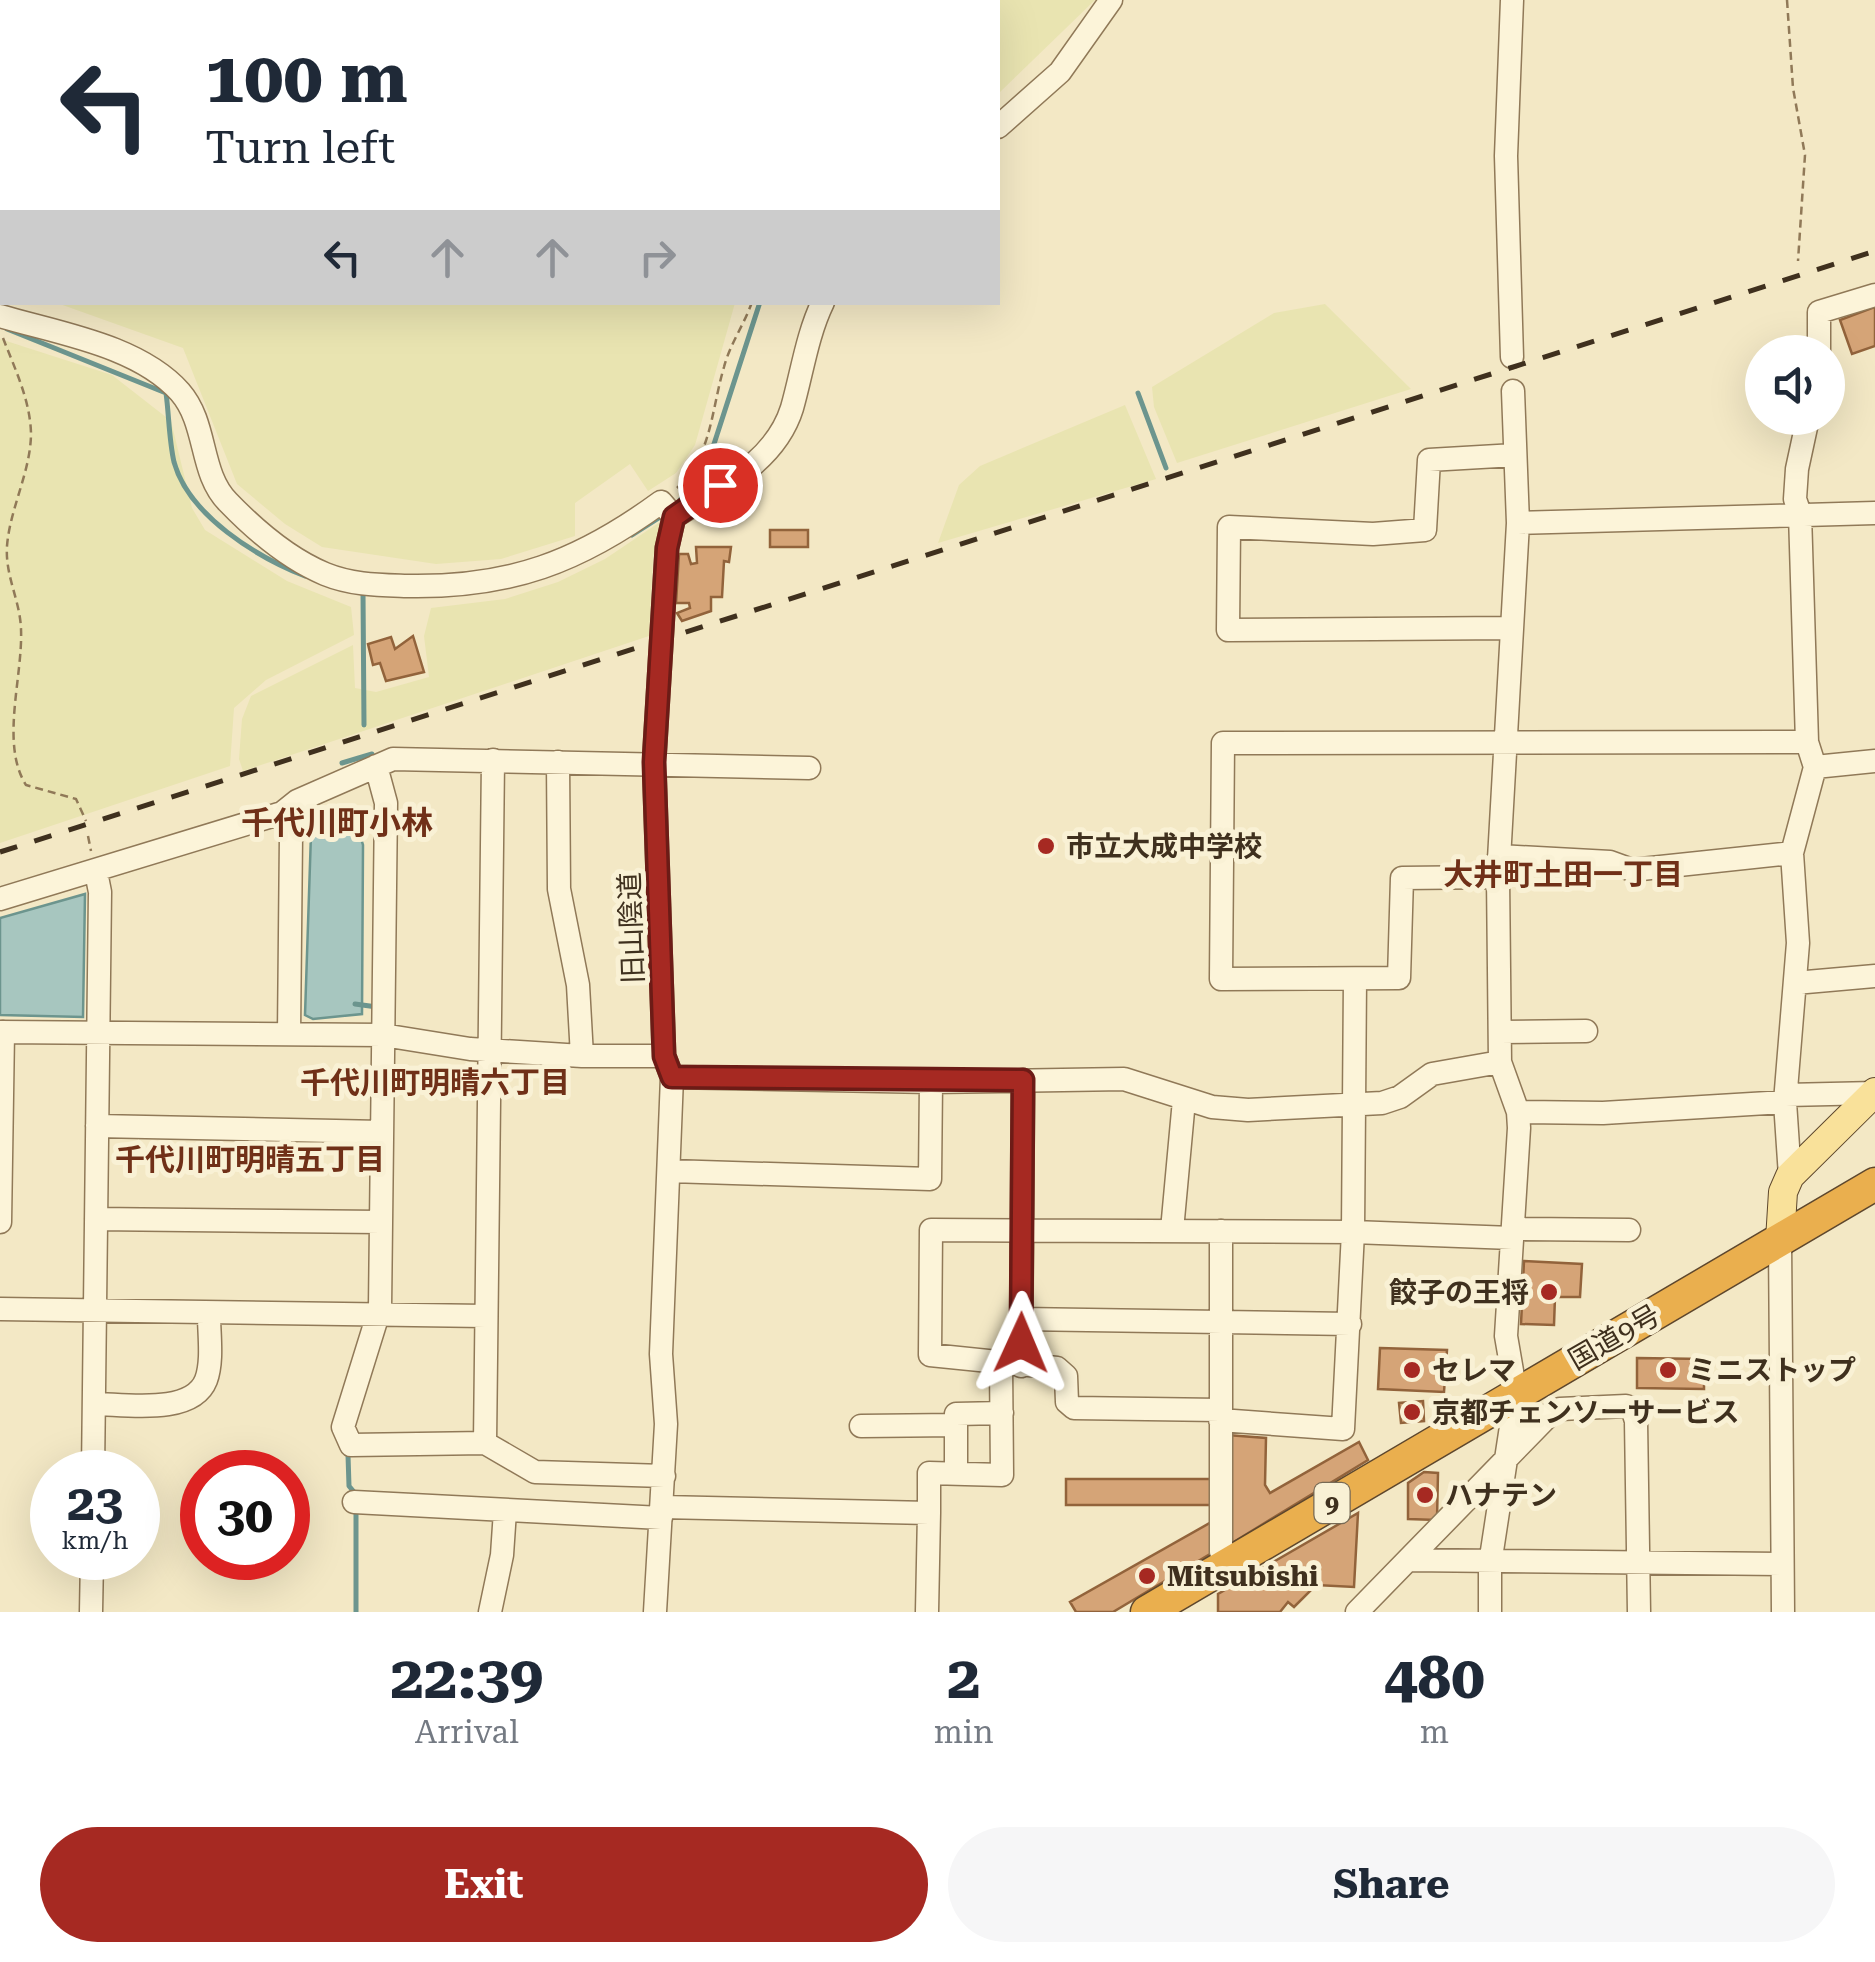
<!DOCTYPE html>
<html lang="en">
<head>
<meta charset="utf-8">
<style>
  :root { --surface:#fff; --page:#f6f6f7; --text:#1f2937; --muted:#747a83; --accent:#a62922 }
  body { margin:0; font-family:"Roboto Serif","Noto Sans JP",serif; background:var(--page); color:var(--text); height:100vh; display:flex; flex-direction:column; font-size:38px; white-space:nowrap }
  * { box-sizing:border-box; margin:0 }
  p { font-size:32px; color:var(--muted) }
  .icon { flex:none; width:55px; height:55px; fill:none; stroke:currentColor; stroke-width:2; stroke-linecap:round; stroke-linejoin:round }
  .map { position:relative; height:1612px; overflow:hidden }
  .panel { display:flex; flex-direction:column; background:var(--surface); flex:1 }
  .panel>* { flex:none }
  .top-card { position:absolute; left:0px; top:0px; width:1000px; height:305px; box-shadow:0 10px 40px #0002; background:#fff; color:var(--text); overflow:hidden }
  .controls { position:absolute; left:1745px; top:335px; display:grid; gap:20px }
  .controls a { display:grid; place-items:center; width:100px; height:100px; border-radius:50%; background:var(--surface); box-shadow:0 10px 40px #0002; font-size:50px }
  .speed { position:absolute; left:30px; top:1450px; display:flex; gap:20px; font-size:50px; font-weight:700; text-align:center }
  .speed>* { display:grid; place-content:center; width:130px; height:130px; border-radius:50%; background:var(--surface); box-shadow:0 10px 40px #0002; line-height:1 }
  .speed small { font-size:25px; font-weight:400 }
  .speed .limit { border:15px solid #d22; background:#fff; color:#111 }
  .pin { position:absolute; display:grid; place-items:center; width:85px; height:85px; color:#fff; margin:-42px; border:5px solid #fff; border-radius:50%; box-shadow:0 2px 10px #0007 }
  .me { position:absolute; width:110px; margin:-55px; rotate:1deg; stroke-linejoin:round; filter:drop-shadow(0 0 8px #0008) }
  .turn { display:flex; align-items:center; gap:35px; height:210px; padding:0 40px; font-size:45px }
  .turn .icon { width:130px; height:130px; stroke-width:2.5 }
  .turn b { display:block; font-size:70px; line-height:85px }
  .lanes { display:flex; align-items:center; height:95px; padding:0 40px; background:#0003; justify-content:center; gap:50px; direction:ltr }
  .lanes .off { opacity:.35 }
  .eta { display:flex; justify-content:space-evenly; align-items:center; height:170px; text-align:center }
  .eta b { font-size:60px; font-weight:700; line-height:70px }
  .action { display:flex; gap:20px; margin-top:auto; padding:20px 40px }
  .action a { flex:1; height:115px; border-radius:60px; background:var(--accent); color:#fff; font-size:40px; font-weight:700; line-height:115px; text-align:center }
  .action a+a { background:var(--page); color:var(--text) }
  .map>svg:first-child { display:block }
</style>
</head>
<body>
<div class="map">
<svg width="1875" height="1612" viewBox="0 0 1875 1612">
  <rect width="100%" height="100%" fill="#f3e8c5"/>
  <path fill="#e9e4b1" d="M0,0H889L2,2V283Z
    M968,0H1095L998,94V2Z
    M57,303L735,302V303L695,445L676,473L648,491L630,464L575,503V536L501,559L436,564L322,547L285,524L237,484L183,348Z
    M1325,304L1411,389L1177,463L1154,407L1152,387L1274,313Z
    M0,339L112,375L171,421L192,508L205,530L287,581L351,607L354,635L266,680L234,708L230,766L0,843Z
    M1125,405L1156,479L938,543L959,485L980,466Z
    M663,520L653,557L649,636L243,771L239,759L242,719L251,696L353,645L355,688L376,692L429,677L424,636L431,608L505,599L558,582L605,559Z"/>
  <path fill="#a7c6bf" stroke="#6c958e" stroke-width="2.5" d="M352,810L363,845L362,1014L313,1019L305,1015L311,834L322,818Z
    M85,894L83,1017L0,1015V918Z"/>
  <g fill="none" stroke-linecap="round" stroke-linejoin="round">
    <path stroke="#6c958e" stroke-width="5" d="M911,2L914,0
      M7,329L166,393C169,415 169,440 174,462C189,516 257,557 305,576
      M1138,393L1166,468
      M680,500L702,481L760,302
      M632,535L665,514
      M363,592L364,725
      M342,763L372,754
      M355,1004L377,1007
      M348,1455L349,1486L354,1492
      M356,1612V1510"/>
  </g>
  <path fill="#d5a477" stroke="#92633b" stroke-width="2.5" d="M1875,307V346L1852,354L1840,320Z
    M770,530H808V547H770Z
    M696,547H731L729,562L724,561L722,597H711V611L682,621L677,613L690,608L689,603H676L679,554H688L691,564L697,563Z
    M413,636L424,672L386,681L380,663L373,665L368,644L391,637L395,649Z
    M1524,1261L1582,1264L1580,1297H1555L1554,1325L1521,1324Z
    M1380,1348L1447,1350L1444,1392L1378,1389Z
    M1637,1358L1704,1359V1389L1637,1388Z
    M1423,1401L1424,1421L1401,1423L1399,1403Z
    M1227,1435L1266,1438L1265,1485L1270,1493L1359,1442L1368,1460L1232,1543Z
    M1424,1472L1438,1473L1437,1520L1408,1519V1483Z
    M1066,1479H1216V1505H1066Z
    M1358,1513L1354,1587L1316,1585L1294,1607L1288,1602L1280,1612H1218V1594Z
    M1215,1520V1551L1113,1612H1076L1070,1602Z"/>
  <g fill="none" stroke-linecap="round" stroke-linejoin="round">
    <defs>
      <path id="minor" d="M953,2V0
        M998,127L1060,72L1111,0
        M0,316C57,333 138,345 180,392C208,424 199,473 228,502C255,530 289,559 325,574C352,585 379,585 407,586C510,588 579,562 661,502L674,517
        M1819,352V312L1875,295
        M1512,357L1506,156L1512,0
        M1518,523L1875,513
        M1510,628L1228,630L1229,527L1373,534L1425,530L1429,460L1515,455
        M558,762L559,889L578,985L582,1056
        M376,766L386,803L380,1308L343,1427L351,1445L485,1443L535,1472L664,1476
        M1815,767L1875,761
        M282,813L291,835L289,1034
        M1499,856L1610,862L1632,870L1792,853
        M1498,877L1402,878L1399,978L1221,979L1223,743L1807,742
        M0,899L282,813L297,801L393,759L809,768
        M1795,983L1875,976
        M0,1032L383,1035L470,1049L582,1056H664
        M1500,1032L1586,1031
        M672,1077L931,1082L1124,1079L1212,1107L1248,1110L1382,1103L1400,1097L1432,1074L1500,1062
        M1786,1095L1875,1093
        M1518,1112L1603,1113L1785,1102
        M97,1126L382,1132
        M670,1171L930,1179L931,1082
        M1790,1176L1785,1102L1798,943L1792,853L1815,767L1807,742L1800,514L1795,499L1797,469L1808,418
        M96,1219L381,1222
        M0,1222L3,1032
        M1514,1229L1629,1230
        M1172,1230L1184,1100
        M1221,1231V1552L1227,1565
        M1780,1240L1783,1612
        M0,1309L485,1316
        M1021,1319L1350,1324
        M1021,1366L1023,1080
        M94,1404C124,1404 192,1416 206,1380C213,1361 209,1335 209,1315
        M1220,1410L1074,1408L1067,1402L1066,1376L1057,1368L930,1355L931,1230L1353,1232L1512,1238
        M1220,1420L1343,1429L1353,1232L1355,979
        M861,1426L956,1425
        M485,1443L493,760
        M93,1472L100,892L96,872
        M956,1473V1414L1002,1413
        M354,1502L661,1518
        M662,1507L929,1513L927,1612
        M929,1513V1473L1002,1475L1001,1364
        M1408,1560L1782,1564
        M91,1612L92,1558
        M490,1612L502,1555L505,1511
        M655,1612L666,1424L661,1354L672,1077L664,1056L654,762L667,548L674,517C719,488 775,463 792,408C802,373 807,335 823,302
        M1357,1612L1551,1413L1560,1409L1626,1406L1632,1408L1636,1421L1639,1612
        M1490,1612V1564L1516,1394L1506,1336L1519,1128L1518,1112L1500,1062L1498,877L1518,523L1513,391"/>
      <path id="major" d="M1780,1240L1783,1192L1790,1176L1875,1092"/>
      <path id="highway" d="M1147,1612L1875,1184"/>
    </defs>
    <use href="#minor" stroke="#907958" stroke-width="25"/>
    <use href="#major" stroke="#5e472d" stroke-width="30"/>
    <use href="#highway" stroke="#5e472d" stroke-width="35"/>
    <path stroke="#907958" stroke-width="2.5" stroke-dasharray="8 5" stroke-linecap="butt" d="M1787,0L1793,88L1805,155L1798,261
      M526,2L529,0
      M3,338C15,369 30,400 31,433C31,471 10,508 7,546C5,576 20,600 21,629C23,677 0,744 26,785L76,799L86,821
      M677,488C712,455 711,411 724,367C730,344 744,325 752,302
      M88,836L91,851"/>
    <use href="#minor" stroke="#fcf4d9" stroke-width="22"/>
    <use href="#major" stroke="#f9e19a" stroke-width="28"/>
    <use href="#highway" stroke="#eaaf4e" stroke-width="32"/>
    <path stroke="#3f301e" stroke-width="5" stroke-dasharray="18 18" stroke-linecap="butt" d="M0,852L1875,251"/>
  </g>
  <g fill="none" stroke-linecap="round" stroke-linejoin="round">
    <defs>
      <path id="route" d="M720,485L674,517L667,548L654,762L664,1056L672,1077L1023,1080L1021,1343"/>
    </defs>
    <use href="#route" stroke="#6c1b16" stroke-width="25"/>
    <use href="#route" stroke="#a62922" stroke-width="18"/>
  </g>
  <g fill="#a62922" stroke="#f9f1d5" stroke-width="4">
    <circle cx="1046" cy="846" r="10"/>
    <circle cx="1549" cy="1292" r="10"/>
    <circle cx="1412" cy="1370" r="10"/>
    <circle cx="1668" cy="1370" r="10"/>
    <circle cx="1412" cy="1412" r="10"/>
    <circle cx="1425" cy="1495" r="10"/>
    <circle cx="1147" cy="1576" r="10"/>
  </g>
  <g text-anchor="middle" stroke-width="10" stroke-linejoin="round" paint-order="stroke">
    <rect fill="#f9f1d5" stroke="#776a55" stroke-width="2.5" x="1314.5" y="1483" width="35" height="40" rx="8"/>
    <g font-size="25" font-weight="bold" fill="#3f301e">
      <text x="1332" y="1512">9</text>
    </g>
    <g font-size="28" font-weight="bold" fill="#3f301e" stroke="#f9f1d5" text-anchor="start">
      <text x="1066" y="856">市立大成中学校</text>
      <text x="1529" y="1302" text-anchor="end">餃子の王将</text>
      <text x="1432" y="1380">セレマ</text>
      <text x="1688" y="1380">ミニストップ</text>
      <text x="1432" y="1422">京都チェンソーサービス</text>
      <text x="1445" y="1505">ハナテン</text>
      <text x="1167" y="1586">Mitsubishi</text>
    </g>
    <g font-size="28" fill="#3f301e" stroke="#f9f1d5">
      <text transform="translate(631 928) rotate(-92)" y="10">旧山陰道</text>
      <text transform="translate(1614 1337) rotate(-30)" y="10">国道9号</text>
    </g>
    <g font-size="30" font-weight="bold" fill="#703018" stroke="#f9f1d5">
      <text x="1563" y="885">大井町土田一丁目</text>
      <text x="435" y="1093">千代川町明晴六丁目</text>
      <text x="250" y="1170">千代川町明晴五丁目</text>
    </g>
    <g font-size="32" font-weight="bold" fill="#703018" stroke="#f9f1d5">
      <text x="337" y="834">千代川町小林</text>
    </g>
  </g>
</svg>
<div class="controls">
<a><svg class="icon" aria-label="sound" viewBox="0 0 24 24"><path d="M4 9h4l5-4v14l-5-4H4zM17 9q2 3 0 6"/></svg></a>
</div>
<div class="speed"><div>23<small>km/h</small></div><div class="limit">30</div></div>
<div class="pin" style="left:720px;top:485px;background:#d93025"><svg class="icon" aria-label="arrive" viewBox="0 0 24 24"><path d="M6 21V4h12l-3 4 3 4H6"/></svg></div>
<svg class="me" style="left:1021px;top:1343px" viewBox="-20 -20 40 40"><path d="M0-17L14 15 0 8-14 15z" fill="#a62922" stroke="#fff" stroke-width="4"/></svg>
<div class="top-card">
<div class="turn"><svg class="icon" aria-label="left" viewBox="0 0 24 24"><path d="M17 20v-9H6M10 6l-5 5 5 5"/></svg><div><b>100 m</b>Turn left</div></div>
<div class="lanes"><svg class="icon" aria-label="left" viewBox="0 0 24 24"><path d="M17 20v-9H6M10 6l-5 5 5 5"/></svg><svg class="icon off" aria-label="ahead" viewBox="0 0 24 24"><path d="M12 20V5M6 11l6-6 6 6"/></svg><svg class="icon off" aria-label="ahead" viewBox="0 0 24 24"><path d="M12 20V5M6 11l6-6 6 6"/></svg><svg class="icon off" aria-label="right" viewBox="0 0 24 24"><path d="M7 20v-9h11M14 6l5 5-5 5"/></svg></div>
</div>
</div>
<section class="panel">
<div class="eta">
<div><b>22:39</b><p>Arrival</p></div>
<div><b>2</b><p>min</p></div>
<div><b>480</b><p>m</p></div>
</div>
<div class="action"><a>Exit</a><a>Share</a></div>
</section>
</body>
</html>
